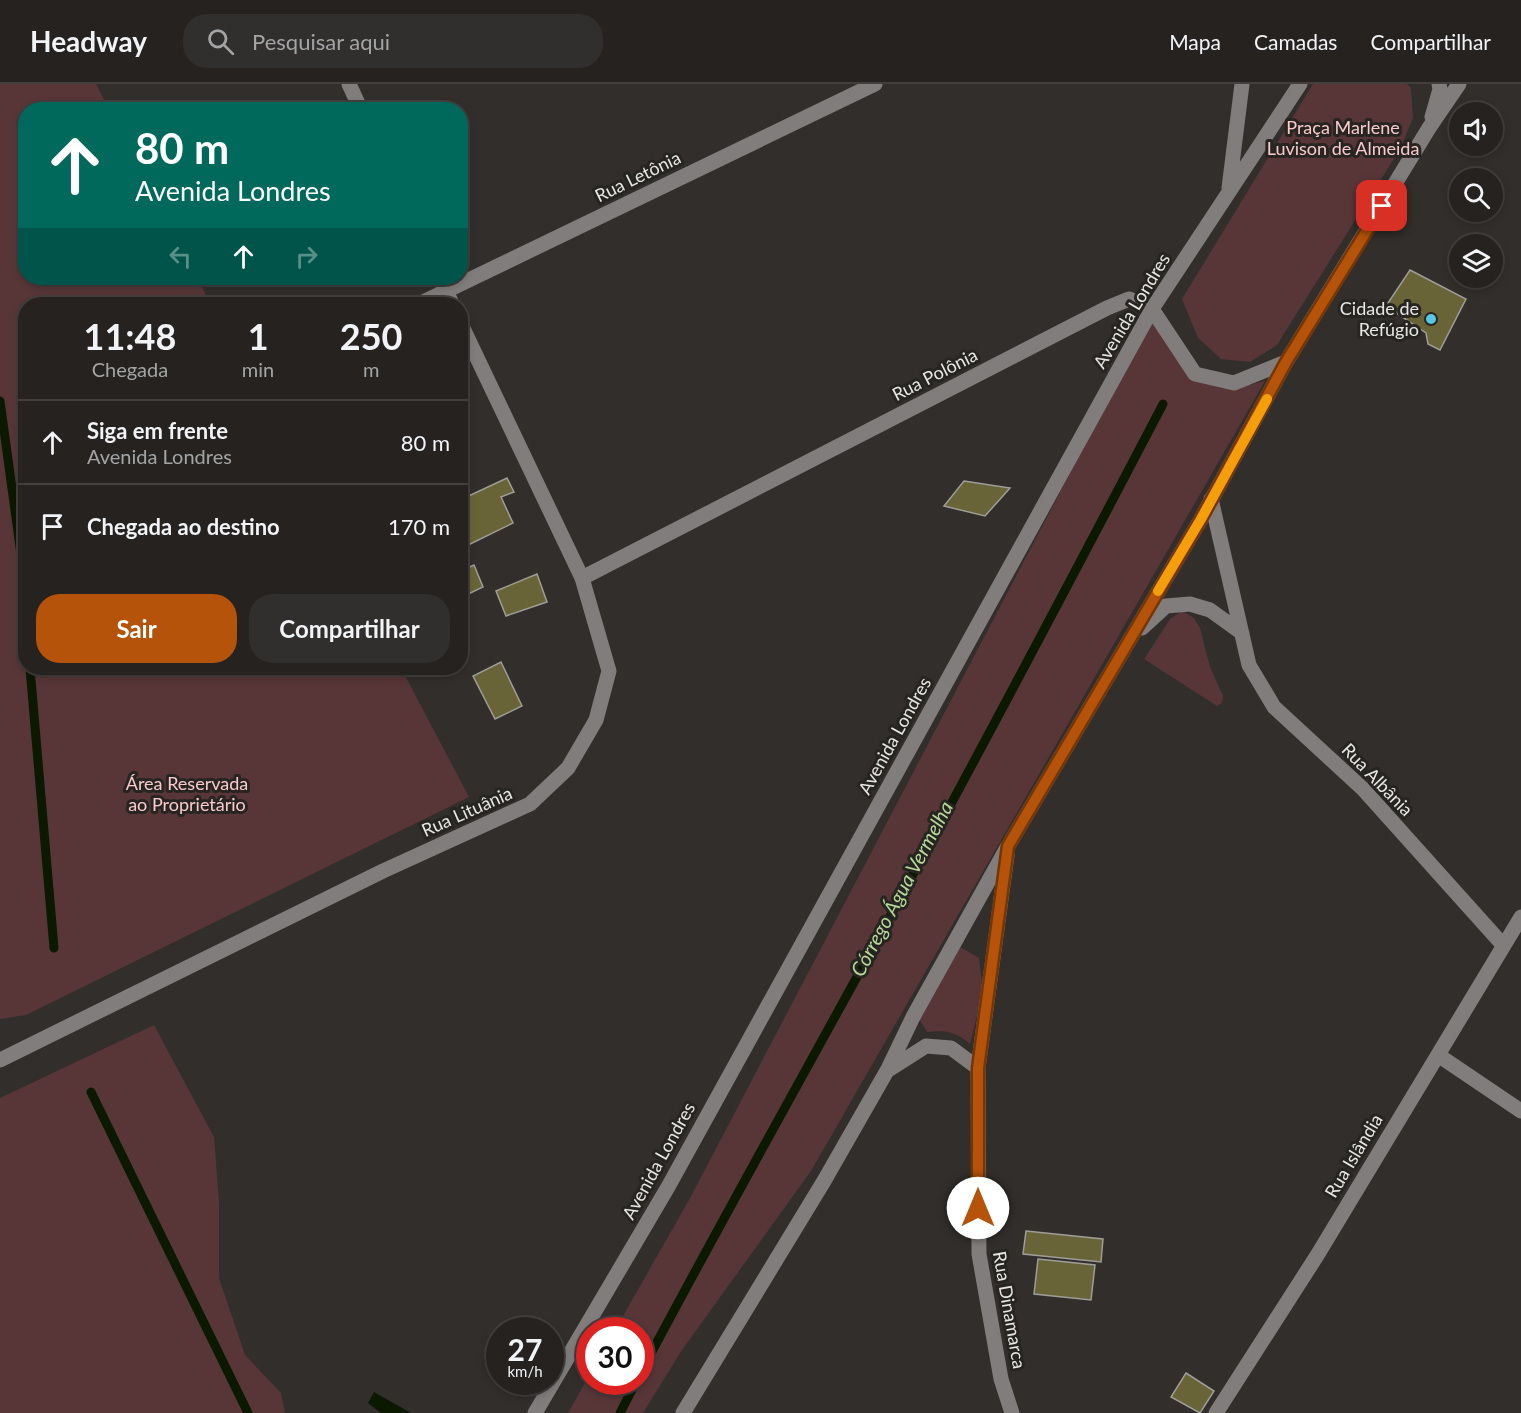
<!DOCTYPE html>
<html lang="pt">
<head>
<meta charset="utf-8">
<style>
  :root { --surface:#252220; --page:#312f2d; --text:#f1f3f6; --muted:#a3a4a5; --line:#423f3e; --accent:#b45309 }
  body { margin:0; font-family:Lato,sans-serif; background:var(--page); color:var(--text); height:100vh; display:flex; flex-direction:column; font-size:22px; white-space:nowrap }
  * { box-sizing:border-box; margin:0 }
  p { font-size:20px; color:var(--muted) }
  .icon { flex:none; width:33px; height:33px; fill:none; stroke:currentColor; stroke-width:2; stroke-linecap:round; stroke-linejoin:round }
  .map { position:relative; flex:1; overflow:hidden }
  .panel { position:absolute; left:18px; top:213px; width:450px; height:378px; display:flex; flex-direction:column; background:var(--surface); border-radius:24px; box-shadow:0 3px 9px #0003,0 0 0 2px var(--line) }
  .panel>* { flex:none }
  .guide { position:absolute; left:18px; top:18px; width:450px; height:183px; border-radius:24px; box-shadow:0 3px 9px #0003,0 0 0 2px var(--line); background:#00695c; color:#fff; overflow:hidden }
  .fabs { position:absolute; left:1449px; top:18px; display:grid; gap:12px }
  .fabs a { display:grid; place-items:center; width:54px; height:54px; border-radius:50%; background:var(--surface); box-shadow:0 3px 9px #0003,0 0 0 2px var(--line); font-size:30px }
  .speed { position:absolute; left:486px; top:1233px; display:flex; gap:12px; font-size:30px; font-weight:700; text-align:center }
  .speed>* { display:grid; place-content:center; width:78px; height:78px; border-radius:50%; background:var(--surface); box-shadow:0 3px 9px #0003,0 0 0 2px var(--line); line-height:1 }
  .speed small { font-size:15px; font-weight:400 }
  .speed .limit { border:9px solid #d22; background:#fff; color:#111 }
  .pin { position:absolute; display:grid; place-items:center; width:51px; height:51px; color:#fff; margin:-26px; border-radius:12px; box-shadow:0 3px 9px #0006 }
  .me { position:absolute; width:66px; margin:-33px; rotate:0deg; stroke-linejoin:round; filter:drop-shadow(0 0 4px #0008) }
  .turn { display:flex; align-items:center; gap:21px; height:126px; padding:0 18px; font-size:27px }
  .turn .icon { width:78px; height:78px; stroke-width:2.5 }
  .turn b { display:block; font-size:42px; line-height:51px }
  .lanes { display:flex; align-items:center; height:57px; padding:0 18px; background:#0003; justify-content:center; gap:30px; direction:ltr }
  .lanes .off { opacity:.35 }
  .eta { display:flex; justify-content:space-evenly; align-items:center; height:102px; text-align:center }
  .eta b { font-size:36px; font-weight:700; line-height:42px }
  .button { display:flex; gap:12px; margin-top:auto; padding:12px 18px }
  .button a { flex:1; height:69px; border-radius:24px; background:var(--accent); color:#fff; font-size:24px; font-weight:700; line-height:69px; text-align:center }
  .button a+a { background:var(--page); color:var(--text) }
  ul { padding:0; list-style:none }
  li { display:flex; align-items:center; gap:18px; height:84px; padding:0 18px; border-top:2px solid var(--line) }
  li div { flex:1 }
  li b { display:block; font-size:22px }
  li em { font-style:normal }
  header { display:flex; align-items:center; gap:36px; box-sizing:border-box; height:84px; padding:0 30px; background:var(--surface); border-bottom:2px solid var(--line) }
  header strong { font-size:28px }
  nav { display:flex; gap:33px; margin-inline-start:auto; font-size:21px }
  .search { width:420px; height:54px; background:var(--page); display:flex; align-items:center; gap:15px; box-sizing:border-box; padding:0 21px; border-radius:24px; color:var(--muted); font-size:22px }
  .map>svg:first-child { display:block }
</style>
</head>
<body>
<header>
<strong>Headway</strong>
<div class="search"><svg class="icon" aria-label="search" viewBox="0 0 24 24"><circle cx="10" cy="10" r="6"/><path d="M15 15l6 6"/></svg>Pesquisar aqui</div>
<nav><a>Mapa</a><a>Camadas</a><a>Compartilhar</a></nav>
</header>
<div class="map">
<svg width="1521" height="1329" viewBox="0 0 1521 1329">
  <rect width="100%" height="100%" fill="#312e2b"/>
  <path fill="#583638" d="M0,0H96L109,25L26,26V194H197L211,220H26V584H401L469,713L26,931L0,935Z
    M1313,0H1407L1411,4L1413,34L1400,65L1277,261L1250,278L1221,275L1198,254L1182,215Z
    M1152,233L1194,295L1236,304L1265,297L811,1087L682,1266L643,1329H568L589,1292L590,1298H640V1246H615L689,1116Z
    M1182,527L1194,534L1200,544L1210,583L1223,612L1222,619L1217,622L1144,575L1170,535Z
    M960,863L979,874L983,908L970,960C956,947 944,946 927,948L920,936Z
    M154,941L214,1053L219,1118V1194L245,1271L281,1309L285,1329H0V1014Z"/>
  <path fill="#0c1901" d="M374,1308L411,1329H381L368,1319Z"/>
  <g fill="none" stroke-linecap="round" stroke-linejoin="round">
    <path stroke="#0c1901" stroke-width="9" d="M0,317L21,470L26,524
      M30,584L54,864
      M91,1008L248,1329
      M640,1290C711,1156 785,1024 858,891C962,702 1063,511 1163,320
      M620,1329L636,1298"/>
  </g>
  <path fill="#696438" stroke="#9e9d98" stroke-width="1.5" d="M1410,186L1466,215L1440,266L1428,260L1426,249L1386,222Z
    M507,394L514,408L501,413L513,439L460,465V416Z
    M964,397L1010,404L985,432L944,422Z
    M474,481L483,503L460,514V487Z
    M537,490L547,518L506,532L496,507Z
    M501,578L522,622L495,635L473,592Z
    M1026,1147L1103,1155L1101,1178L1023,1170Z
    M1038,1175L1095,1181L1091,1216L1034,1210Z
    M1186,1289L1214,1307L1200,1329L1171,1313Z"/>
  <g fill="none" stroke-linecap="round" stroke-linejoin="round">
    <path stroke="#807d7c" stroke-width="15" d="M349,0L361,26
      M1432,33L1440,5L1439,0
      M1229,104L1242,0
      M440,194L452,220
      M419,220L875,0
      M1211,415L1249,581L1274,623L1363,705L1503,861
      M582,494L1107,224L1129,215L1152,225L1195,290L1234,299L1286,278
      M1142,544L1166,522L1190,520L1210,526L1242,549
      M1007,771L978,984L979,1170L1001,1295L1012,1329
      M1438,971L1521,1027
      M0,976L383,787L530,720L568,684L596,636L609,587L582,494L460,238
      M890,985L926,962L951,964L978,984
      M535,1329L668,1103L1152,225L1300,0
      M683,1329L824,1097L888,985L913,933L1008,762L1201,435L1286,278L1429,44L1459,0
      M1216,1329L1318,1170L1521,833"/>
  </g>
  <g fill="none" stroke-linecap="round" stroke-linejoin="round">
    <defs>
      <path id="route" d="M978,1124V984L1008,762L1201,435L1286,278L1382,122"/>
    </defs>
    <use href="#route" stroke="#753606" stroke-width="15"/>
    <use href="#route" stroke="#b45309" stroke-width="10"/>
    <path stroke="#f59e0b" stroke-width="10" d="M1158,507L1201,435L1267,315"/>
  </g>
  <circle fill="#59c8e4" stroke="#272521" stroke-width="2" cx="1431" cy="235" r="6"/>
  <g text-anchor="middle" stroke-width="6" stroke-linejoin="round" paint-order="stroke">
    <g font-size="18" fill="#fac9cb" stroke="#272521">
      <text x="1343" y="50">Praça Marlene<tspan x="1343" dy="21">Luvison de Almeida</tspan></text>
      <text x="187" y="706">Área Reservada<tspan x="187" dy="21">ao Proprietário</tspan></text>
    </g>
    <g font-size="18" fill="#e8e6e4" stroke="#272521">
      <text transform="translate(638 93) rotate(-26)" y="6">Rua Letônia</text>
      <text transform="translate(1132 227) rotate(-59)" y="6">Avenida Londres</text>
      <text transform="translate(935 291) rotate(-27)" y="6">Rua Polônia</text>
      <text transform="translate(895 652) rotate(-61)" y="6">Avenida Londres</text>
      <text transform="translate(1377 696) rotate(46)" y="6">Rua Albânia</text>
      <text transform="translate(467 728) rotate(-24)" y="6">Rua Lituânia</text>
      <text transform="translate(1354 1072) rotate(-59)" y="6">Rua Islândia</text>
      <text transform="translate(659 1077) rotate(-61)" y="6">Avenida Londres</text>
      <text transform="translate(1009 1226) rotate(80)" y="6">Rua Dinamarca</text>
    </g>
    <g font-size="18" fill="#e8e6e4" stroke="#272521" text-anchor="end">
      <text x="1419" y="231">Cidade de<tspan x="1419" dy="21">Refúgio</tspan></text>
    </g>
    <g font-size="20" font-style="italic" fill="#b7d998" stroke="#272521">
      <text transform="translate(902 805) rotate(-62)" y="7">Córrego Água Vermelha</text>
    </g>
  </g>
</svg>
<div class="fabs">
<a><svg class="icon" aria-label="sound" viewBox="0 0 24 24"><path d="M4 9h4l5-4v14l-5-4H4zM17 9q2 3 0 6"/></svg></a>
<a><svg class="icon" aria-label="search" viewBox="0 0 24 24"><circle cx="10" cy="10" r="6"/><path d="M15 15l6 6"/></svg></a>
<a><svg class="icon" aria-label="layers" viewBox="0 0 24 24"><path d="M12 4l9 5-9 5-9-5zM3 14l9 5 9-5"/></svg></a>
</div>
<div class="speed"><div>27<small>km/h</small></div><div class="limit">30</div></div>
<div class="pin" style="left:1382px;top:122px;background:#d93025"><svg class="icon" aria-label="arrive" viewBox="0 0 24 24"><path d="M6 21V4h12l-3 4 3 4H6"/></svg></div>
<svg class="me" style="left:978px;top:1124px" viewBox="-20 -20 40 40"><circle r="19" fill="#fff"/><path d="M0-13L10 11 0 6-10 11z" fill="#b45309"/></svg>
<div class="guide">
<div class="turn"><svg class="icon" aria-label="ahead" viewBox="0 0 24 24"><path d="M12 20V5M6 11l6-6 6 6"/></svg><div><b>80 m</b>Avenida Londres</div></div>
<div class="lanes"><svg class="icon off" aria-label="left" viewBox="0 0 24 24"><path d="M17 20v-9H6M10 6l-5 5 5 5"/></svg><svg class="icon" aria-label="ahead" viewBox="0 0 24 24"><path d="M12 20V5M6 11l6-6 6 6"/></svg><svg class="icon off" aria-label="right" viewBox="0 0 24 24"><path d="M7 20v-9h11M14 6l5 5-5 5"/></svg></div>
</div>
<section class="panel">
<div class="eta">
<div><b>11:48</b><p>Chegada</p></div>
<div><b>1</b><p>min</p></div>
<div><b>250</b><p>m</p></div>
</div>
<ul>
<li><svg class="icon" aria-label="ahead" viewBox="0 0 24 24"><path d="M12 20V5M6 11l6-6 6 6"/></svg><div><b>Siga em frente</b><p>Avenida Londres</p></div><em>80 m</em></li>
<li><svg class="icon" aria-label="arrive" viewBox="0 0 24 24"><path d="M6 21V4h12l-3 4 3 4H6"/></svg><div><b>Chegada ao destino</b></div><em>170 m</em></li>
</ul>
<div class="button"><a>Sair</a><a>Compartilhar</a></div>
</section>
</div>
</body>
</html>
